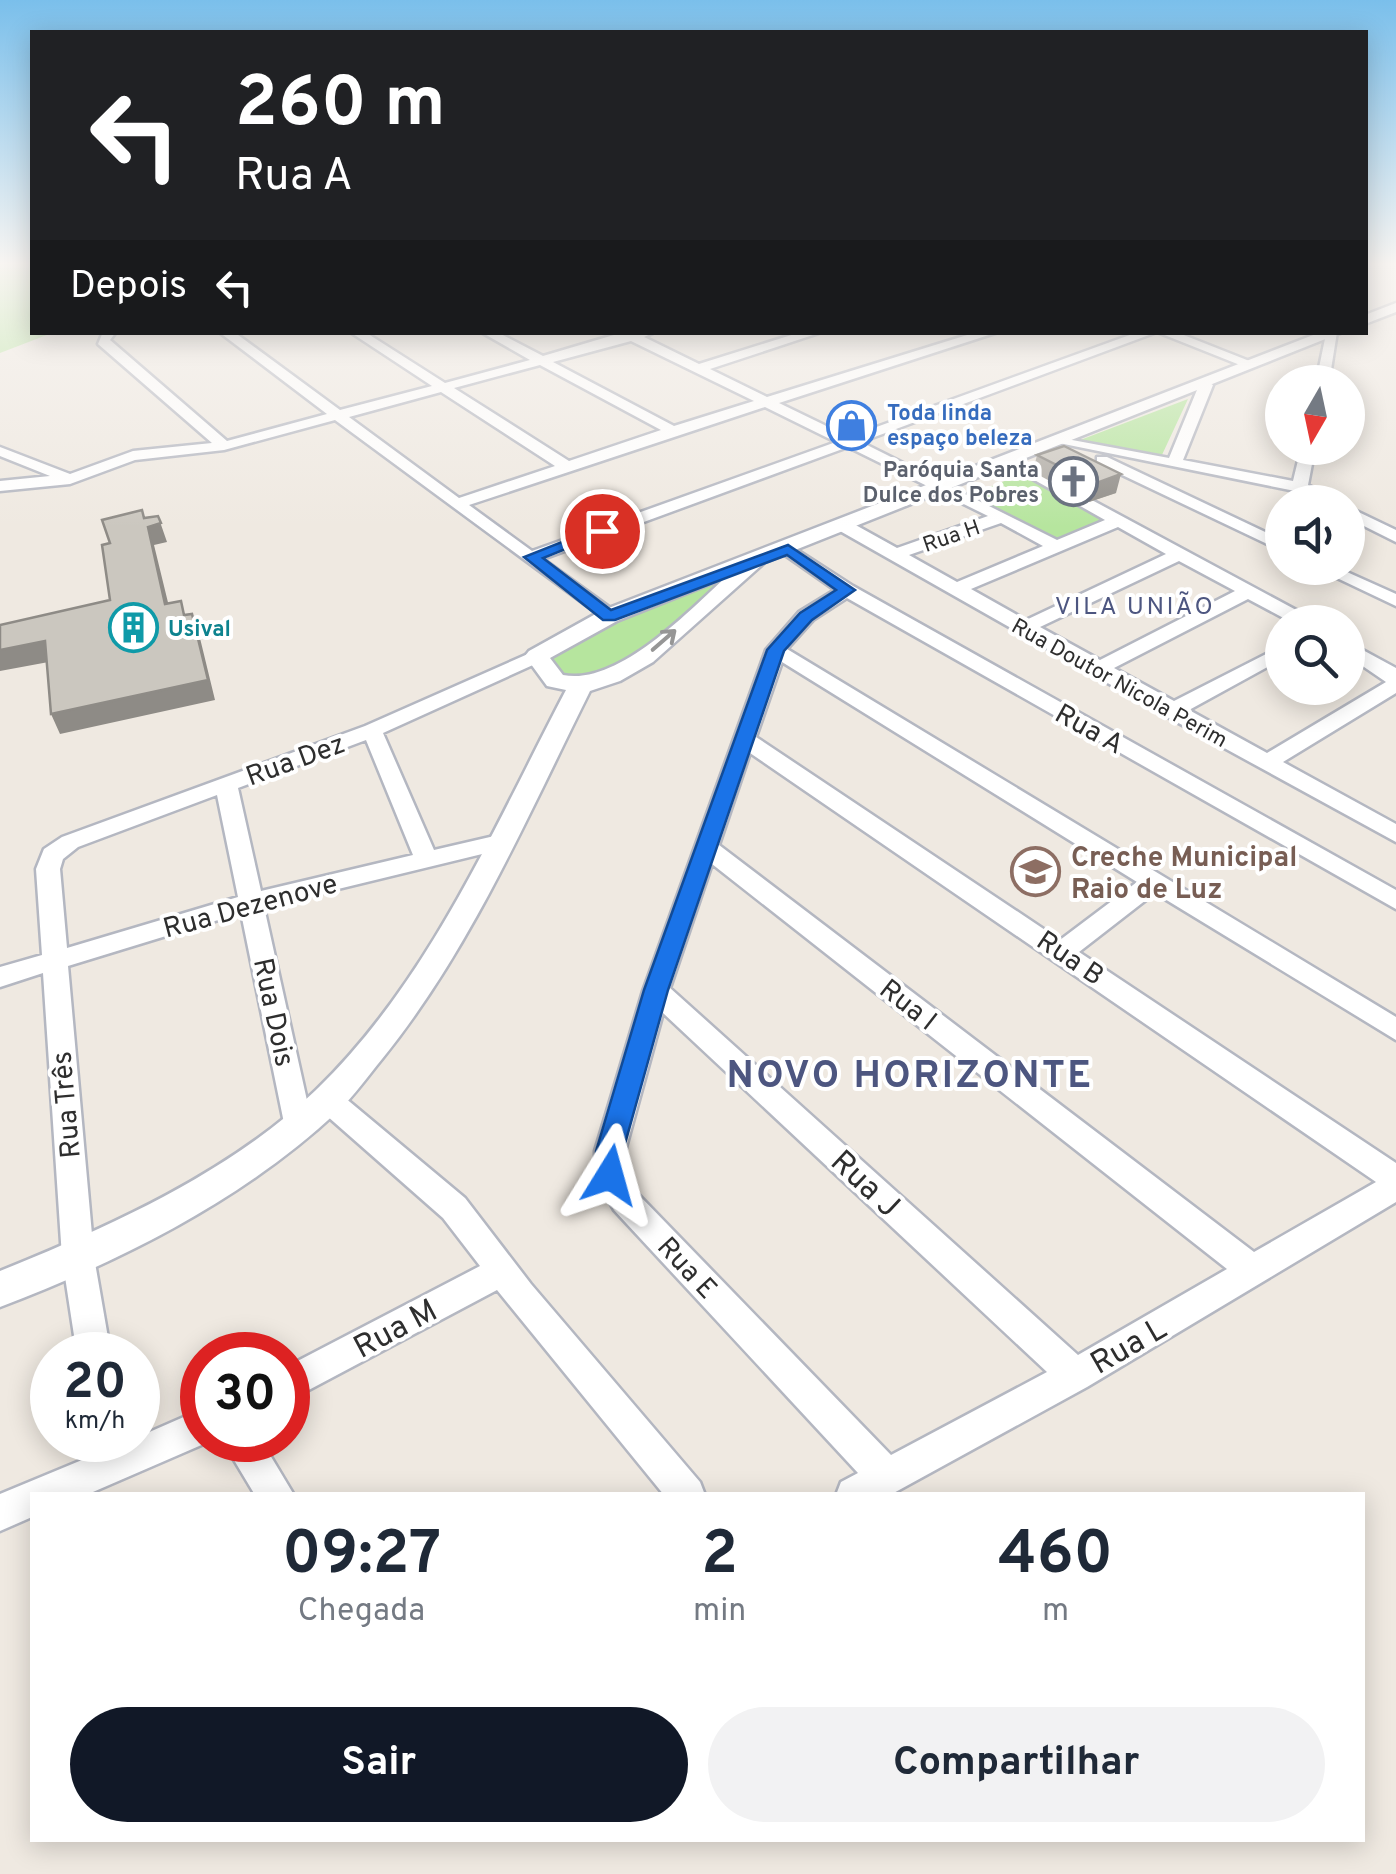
<!DOCTYPE html>
<html lang="pt">
<head>
<meta charset="utf-8">
<style>
  :root { --surface:#fff; --page:#f2f2f3; --text:#1f2937; --muted:#747a83; --accent:#111827 }
  body { margin:0; font-family:Overpass,sans-serif; background:var(--page); color:var(--text); height:100vh; display:flex; flex-direction:column; font-size:38px; white-space:nowrap }
  * { box-sizing:border-box; margin:0 }
  p { font-size:32px; color:var(--muted) }
  .icon { flex:none; width:55px; height:55px; fill:none; stroke:currentColor; stroke-width:2; stroke-linecap:round; stroke-linejoin:round }
  .map { position:relative; flex:1; overflow:hidden }
  .panel { position:absolute; left:30px; top:1492px; width:1335px; height:350px; display:flex; flex-direction:column; background:var(--surface); border-radius:0px; box-shadow:0 5px 25px #0003 }
  .panel>* { flex:none }
  .hud { position:absolute; left:30px; top:30px; width:1338px; height:305px; border-radius:0px; box-shadow:0 5px 25px #0003; background:#202124; color:#fff; overflow:hidden }
  .needle { width:65px; rotate:189deg }
  .controls { position:absolute; left:1265px; top:365px; display:grid; gap:20px }
  .controls a { display:grid; place-items:center; width:100px; height:100px; border-radius:50%; background:var(--surface); box-shadow:0 5px 25px #0003; font-size:50px }
  .speed { position:absolute; left:30px; top:1332px; display:flex; gap:20px; font-size:50px; font-weight:700; text-align:center }
  .speed>* { display:grid; place-content:center; width:130px; height:130px; border-radius:50%; background:var(--surface); box-shadow:0 5px 25px #0003; line-height:1 }
  .speed small { font-size:25px; font-weight:400 }
  .speed .limit { border:15px solid #d22; background:#fff; color:#111 }
  .pin { position:absolute; display:grid; place-items:center; width:85px; height:85px; color:#fff; margin:-42px; border:5px solid #fff; border-radius:50%; box-shadow:0 2px 10px #0007 }
  .me { position:absolute; width:110px; margin:-55px; rotate:8deg; stroke-linejoin:round; filter:drop-shadow(0 0 8px #0008) }
  .turn { display:flex; align-items:center; gap:35px; height:210px; padding:0 40px; font-size:45px }
  .turn .icon { width:130px; height:130px; stroke-width:2.5 }
  .turn b { display:block; font-size:70px; line-height:85px }
  .then { display:flex; align-items:center; height:95px; padding:0 40px; background:#0003; gap:20px; font-size:38px }
  .eta { display:flex; justify-content:space-evenly; align-items:center; height:170px; text-align:center }
  .eta b { font-size:60px; font-weight:700; line-height:70px }
  .button { display:flex; gap:20px; margin-top:auto; padding:20px 40px }
  .button a { flex:1; height:115px; border-radius:60px; background:var(--accent); color:#fff; font-size:40px; font-weight:700; line-height:115px; text-align:center }
  .button a+a { background:var(--page); color:var(--text) }
  .map>svg:first-child { display:block }
</style>
</head>
<body>
<div class="map">
<svg width="1396" height="1874" viewBox="0 0 1396 1874">
  <rect width="100%" height="100%" fill="#efe9e1"/>
  <path fill="#b6e59e" d="M0,264H32V332L52,333L0,353Z
    M1188,399L1161,457L1075,442Z
    M1024,473L1111,520L1055,541L968,496Z
    M721,581C684,611 597,708 549,666L558,646Z"/>
  <g fill="none" stroke-linecap="round" stroke-linejoin="round">
    <defs>
      <path id="minor" d="M103,332H116L110,340L227,441L327,414L219,332H234L340,410L432,386L350,332H365L445,383L530,360L481,332H497L543,356L624,332H655L644,337L699,364L801,332H822L710,369L767,397L977,332H998L779,403L849,437L1138,332H1157L861,442L1057,540L1105,520L999,460L1012,457L1311,618L1313,622H1291L1248,599L1114,668L1174,701L1282,646V659L1189,710L1267,753L1386,682L1348,656V642L1396,668V693L1283,762L1396,824V842L1164,715L840,531V523H852L897,548L988,516L848,447L543,559L616,612L618,616L609,622L335,420L224,450L135,460L70,484L0,491V481L50,476L0,456V447L70,474L133,451L212,443L98,344ZM631,341L754,401L674,426L553,362ZM540,365L661,430L569,461L454,388ZM441,392L555,466L459,498L349,417ZM765,407L836,442L532,551L469,505ZM1001,523L1043,546L957,582L909,555ZM1118,527L1166,554L1026,620L971,589ZM1179,561L1235,591L1100,660L1040,627Z
        M1157,332H1176L1257,364L1245,367Z
        M1337,332L1329,382H1316L1326,334Z
        M1206,381L1213,385L1183,460L1293,481L1301,448H1315L1308,485L1336,502H1317L1295,491L1049,441L1056,437L1169,458L1199,385Z
        M1097,457H1107L1282,540V551L1097,463Z
        M1348,507L1396,530V542L1348,518Z
        M788,544L853,586L1396,890V909L847,598L813,620L787,649L1396,1017V1040L1155,893L1079,952L1396,1163V1202L1087,1387L890,1495H836L841,1482L858,1473L614,1210L595,1175V1151L643,991L766,650L799,612L835,590L782,553V545ZM782,662L1137,882L1060,940L756,737ZM750,753L1376,1182L1254,1252L719,845ZM712,864L1227,1269L1078,1355L670,988ZM663,1013L1047,1372L891,1455L636,1192L625,1173V1151Z
        M1316,568H1338L1396,594V606Z
        M537,650L544,652V660L383,733L434,850L503,834L511,837L515,842L511,847L264,907L312,1123L308,1131L298,1135L288,1131L284,1123L241,913L68,966L94,1257L111,1355H77L62,1257L43,973L0,987V967L42,955L36,869L44,849L62,837L365,726ZM366,740L413,855L261,891L238,788ZM217,795L238,897L67,948L60,869L63,859L78,847Z
        M328,1088L338,1092L465,1198L531,1284L700,1482L705,1495H664L497,1290L288,1401V1366L480,1266L443,1218L318,1108L314,1100L318,1092Z
        M202,1409V1440H213L86,1495H32V1517L0,1531V1494L94,1455L91,1440H138V1437Z
        M222,1440H261L294,1495H255Z"/>
      <path id="tertiary" d="M1396,303V312L1365,324V315Z
        M1321,332H1343L765,562L653,662L620,681L590,691C527,817 471,949 382,1059C368,1076 354,1096 338,1111C243,1200 121,1261 0,1307V1271C109,1227 231,1172 316,1090C430,980 494,827 566,690L547,686L525,656L529,651L601,611ZM725,578C688,612 617,686 563,675L550,658L617,621Z"/>
    </defs>
    <use href="#minor" stroke="#b4b7c1" stroke-width="5"/>
    <use href="#tertiary" stroke="#b4b7c1" stroke-width="5"/>
    <use href="#minor" fill="#fff" fill-rule="evenodd"/>
    <use href="#tertiary" fill="#fff" fill-rule="evenodd"/>
  </g>
  <path fill="#afaba4" d="M1037,455L1116,493L1089,502L1033,472Z"/>
  <path fill="#8e8b86" d="M1121,474L1116,493L1089,502L1094,484Z
    M158,516L167,542L154,545L173,623L165,604L148,527Z
    M192,614L199,634L215,700L60,734L51,714Z
    M45,641L54,661L0,671V650Z"/>
  <path fill="#cbc7bf" stroke="#8e8b86" stroke-width="2.5" d="M1064,446L1121,474L1094,484L1037,455Z
    M142,510L144,518L158,516L161,523L148,527L165,604L181,601L184,615L192,614L208,680L51,714L45,641L0,650V625L110,600L102,545L110,543L102,520Z"/>
  <defs><path id="oneway-shaft" d="M-6 0H5M1.5-3L5.5 0L1.5 3" fill="none" stroke-width="1.6" stroke-linecap="round" stroke-linejoin="round" transform="scale(2.5)"/></defs>
  <use stroke="#969696" href="#oneway-shaft" transform="translate(664 640) rotate(-41)"/>
  <linearGradient id="sky" x2="0" y2="1"><stop stop-color="#7abfeb"/><stop offset="0.5" stop-color="#f8f5f2"/><stop offset="1" stop-color="#f8f5f2" stop-opacity="0"/></linearGradient>
  <rect width="1396" height="527" fill="url(#sky)"/>
  <path fill="#1a73e8" stroke="#114b97" stroke-width="2.5" d="M597,528L610,531L543,558L611,610L788,545L855,590L812,620L784,651L668,990L623,1151L624,1175L620,1183L610,1186L600,1183L596,1151L644,990L767,650L800,613L836,590L787,555L615,620H603L524,557Z"/>
  <defs>
    <symbol id="shop-ring" viewBox="-11 -11 22 22"><circle r="9.5" fill="#fff" stroke="#3f7fe0" stroke-width="1.5"/><path d="M-5-2.5h2.3a2.7 3.5 0 0 1 5.4 0H5L5.5 6h-11ZM-1.5-2.5h3a1.5 2.3 0 0 0-3 0Z" fill="#3f7fe0"/></symbol>
    <symbol id="church-ring" viewBox="-11 -11 22 22"><circle r="9.5" fill="#fff" stroke="#6b7280" stroke-width="1.5"/><path d="M-1.2-6h2.4v3.5h3.3v2.4h-3.3V6h-2.4V-.1h-3.3v-2.4h3.3Z" fill="#6b7280"/></symbol>
    <symbol id="building-ring" viewBox="-11 -11 22 22"><circle r="9.5" fill="#fff" stroke="#0f9aa8" stroke-width="1.5"/><path d="M-4-6H4V6H1V3H-1V6H-4ZM-2.5-4.3h1.7v1.8h-1.7ZM.8-4.3h1.7v1.8H.8ZM-2.5-1h1.7V.8h-1.7ZM.8-1h1.7V.8H.8Z" fill="#0f9aa8"/></symbol>
    <symbol id="school-ring" viewBox="-11 -11 22 22"><circle r="9.5" fill="#fff" stroke="#8d6e63" stroke-width="1.5"/><path d="M0-5L7-2L0 1L-7-2ZM-4 1L0 2.5L4 1V4Q0 6-4 4Z" fill="#8d6e63"/></symbol>
  </defs>
  <g fill-rule="evenodd">
    <use href="#shop-ring" x="824" y="398" width="55" height="55"/>
    <use href="#church-ring" x="1046" y="454" width="55" height="55"/>
    <use href="#building-ring" x="106" y="600" width="55" height="55"/>
    <use href="#school-ring" x="1008" y="844" width="55" height="55"/>
  </g>
  <g text-anchor="middle" stroke-width="8" stroke-linejoin="round" paint-order="stroke">
    <g font-size="22" font-weight="bold" fill="#366cbe" stroke="#fff" text-anchor="start">
      <text x="887" y="420">Toda linda<tspan x="887" dy="25">espaço beleza</tspan></text>
    </g>
    <g font-size="22" font-weight="bold" fill="#5b616d" stroke="#fff" text-anchor="end">
      <text x="1039" y="477">Paróquia Santa<tspan x="1039" dy="25">Dulce dos Pobres</tspan></text>
    </g>
    <g font-size="22" fill="#2e2e2e" stroke="#fff">
      <text transform="translate(951 535) rotate(-19)" y="8">Rua H</text>
      <text transform="translate(1120 682) rotate(29)" y="8">Rua Doutor Nicola Perim</text>
    </g>
    <g font-size="22" font-weight="bold" fill="#0d838f" stroke="#fff" text-anchor="start">
      <text x="168" y="636">Usival</text>
    </g>
    <g font-size="25" letter-spacing="2.5" fill="#4d5680" stroke="#fff">
      <text x="1135" y="614">VILA UNIÃO</text>
    </g>
    <g font-size="28" fill="#2e2e2e" stroke="#fff">
      <text transform="translate(1090 728) rotate(29)" y="10">Rua A</text>
      <text transform="translate(295 759) rotate(-20)" y="10">Rua Dez</text>
      <text transform="translate(250 905) rotate(-15)" y="10">Rua Dezenove</text>
      <text transform="translate(1071 957) rotate(34)" y="10">Rua B</text>
      <text transform="translate(909 1004) rotate(38)" y="10">Rua I</text>
      <text transform="translate(275 1012) rotate(78)" y="10">Rua Dois</text>
      <text transform="translate(65 1105) rotate(-95)" y="10">Rua Três</text>
      <text transform="translate(688 1267) rotate(47)" y="10">Rua E</text>
    </g>
    <g font-size="28" font-weight="bold" fill="#785e54" stroke="#fff" text-anchor="start">
      <text x="1071" y="866">Creche Municipal<tspan x="1071" dy="32">Raio de Luz</tspan></text>
    </g>
    <g font-size="32" fill="#2e2e2e" stroke="#fff">
      <text transform="translate(866 1183) rotate(43)" y="11">Rua J</text>
      <text transform="translate(395 1328) rotate(-28)" y="11">Rua M</text>
      <text transform="translate(1128 1345) rotate(-30)" y="11">Rua L</text>
    </g>
    <g font-size="38" font-weight="bold" letter-spacing="2.5" fill="#4d5680" stroke="#fff">
      <text x="910" y="1087">NOVO HORIZONTE</text>
    </g>
  </g>
</svg>
<div class="controls">
<a><svg class="needle" viewBox="-14 -14 28 28"><path d="M0-13l5 13h-10z" fill="#e53935"/><path d="M0 13l5-13h-10z" fill="#747a83"/></svg></a>
<a><svg class="icon" aria-label="sound" viewBox="0 0 24 24"><path d="M4 9h4l5-4v14l-5-4H4zM17 9q2 3 0 6"/></svg></a>
<a><svg class="icon" aria-label="search" viewBox="0 0 24 24"><circle cx="10" cy="10" r="6"/><path d="M15 15l6 6"/></svg></a>
</div>
<div class="speed"><div>20<small>km/h</small></div><div class="limit">30</div></div>
<div class="pin" style="left:602px;top:531px;background:#d93025"><svg class="icon" aria-label="arrive" viewBox="0 0 24 24"><path d="M6 21V4h12l-3 4 3 4H6"/></svg></div>
<svg class="me" style="left:610px;top:1175px" viewBox="-20 -20 40 40"><path d="M0-17L14 15 0 8-14 15z" fill="#1a73e8" stroke="#fff" stroke-width="4"/></svg>
<div class="hud">
<div class="turn"><svg class="icon" aria-label="left" viewBox="0 0 24 24"><path d="M17 20v-9H6M10 6l-5 5 5 5"/></svg><div><b>260 m</b>Rua A</div></div>
<div class="then">Depois<svg class="icon" aria-label="left" viewBox="0 0 24 24"><path d="M17 20v-9H6M10 6l-5 5 5 5"/></svg></div>
</div>
<section class="panel">
<div class="eta">
<div><b>09:27</b><p>Chegada</p></div>
<div><b>2</b><p>min</p></div>
<div><b>460</b><p>m</p></div>
</div>
<div class="button"><a>Sair</a><a>Compartilhar</a></div>
</section>
</div>
</body>
</html>
